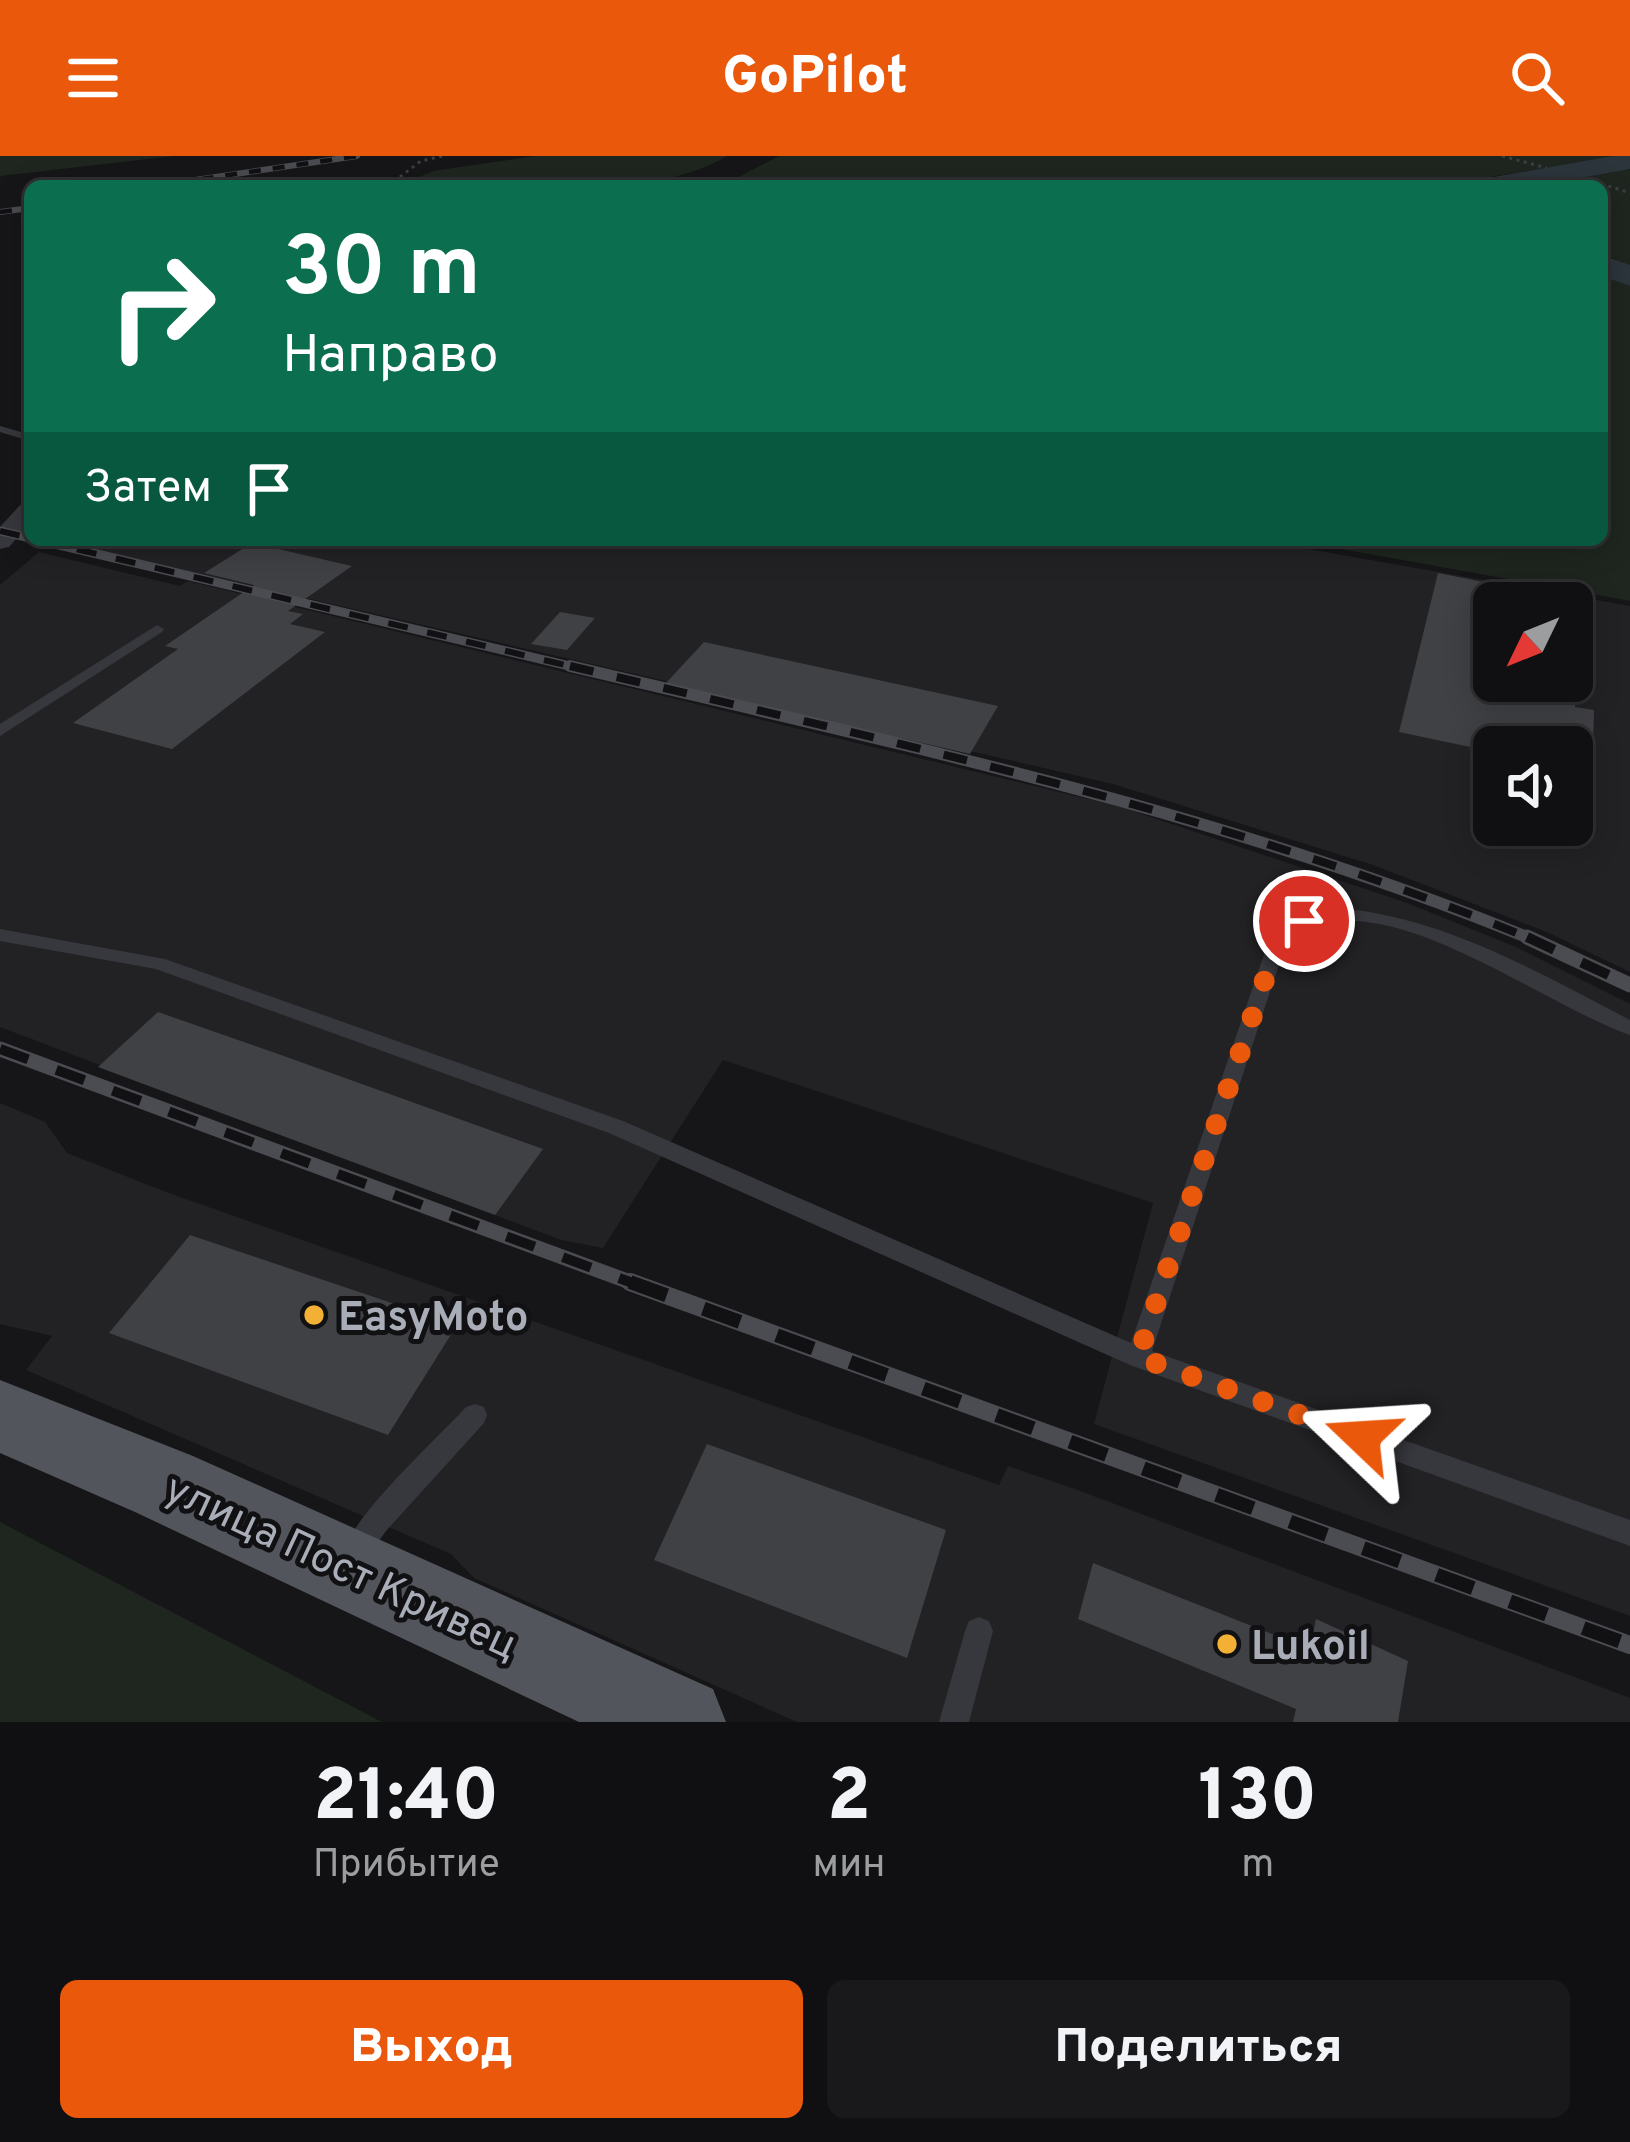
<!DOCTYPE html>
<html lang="ru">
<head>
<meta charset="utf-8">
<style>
  :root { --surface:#101012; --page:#19191b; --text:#f1f3f6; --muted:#9c9d9f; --line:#303032; --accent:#ea580c }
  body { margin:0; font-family:Overpass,sans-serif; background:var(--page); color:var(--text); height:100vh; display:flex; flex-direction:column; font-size:45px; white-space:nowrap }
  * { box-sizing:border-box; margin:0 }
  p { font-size:39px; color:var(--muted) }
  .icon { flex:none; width:66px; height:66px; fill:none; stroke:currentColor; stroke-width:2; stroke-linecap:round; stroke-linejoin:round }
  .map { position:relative; height:1566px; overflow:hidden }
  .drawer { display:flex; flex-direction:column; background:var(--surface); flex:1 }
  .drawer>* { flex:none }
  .top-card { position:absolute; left:24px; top:24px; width:1584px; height:366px; border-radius:18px; box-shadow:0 6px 30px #0003,0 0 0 3px var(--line); background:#0b6e4f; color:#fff; overflow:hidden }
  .needle { width:78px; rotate:227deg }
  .buttons { position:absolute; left:1473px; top:426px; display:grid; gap:24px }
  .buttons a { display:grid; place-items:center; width:120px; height:120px; border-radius:18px; background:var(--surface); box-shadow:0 6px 30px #0003,0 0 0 3px var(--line); font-size:60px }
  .pin { position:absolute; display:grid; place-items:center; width:102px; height:102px; color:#fff; margin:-51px; border:6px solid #fff; border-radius:50%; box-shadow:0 3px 12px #0007 }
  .me { position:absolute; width:132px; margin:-66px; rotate:290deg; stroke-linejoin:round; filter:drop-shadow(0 0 9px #0008) }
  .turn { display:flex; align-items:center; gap:42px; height:252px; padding:0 60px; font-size:54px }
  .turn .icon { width:156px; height:156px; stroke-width:2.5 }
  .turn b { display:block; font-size:84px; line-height:102px }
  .then { display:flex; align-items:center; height:114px; padding:0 60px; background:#0003; gap:24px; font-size:45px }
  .eta { display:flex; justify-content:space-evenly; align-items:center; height:204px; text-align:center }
  .eta b { font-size:72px; font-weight:800; line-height:84px }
  .action { display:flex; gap:24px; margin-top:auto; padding:24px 60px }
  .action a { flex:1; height:138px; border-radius:18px; background:var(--accent); color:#fff; font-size:48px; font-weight:800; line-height:138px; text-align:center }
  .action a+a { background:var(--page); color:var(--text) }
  header { display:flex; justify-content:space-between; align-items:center; height:156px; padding:0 60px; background:var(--accent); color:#fff; font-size:54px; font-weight:800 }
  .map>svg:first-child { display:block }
</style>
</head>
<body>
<header><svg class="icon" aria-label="menu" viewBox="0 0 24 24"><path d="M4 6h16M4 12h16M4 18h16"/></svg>GoPilot<svg class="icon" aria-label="search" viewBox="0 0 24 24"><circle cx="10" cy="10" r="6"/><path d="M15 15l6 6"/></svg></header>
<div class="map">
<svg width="1630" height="1566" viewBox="0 0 1630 1566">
  <rect width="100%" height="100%" fill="#161618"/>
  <path fill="#222225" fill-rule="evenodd" d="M1258,384L1630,450V816L1549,777L1373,709L1113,628L58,385ZM1494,447H1572V525H1494ZM1494,591H1572V669H1494Z
    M39,396L180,430L188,425L1121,651L1407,747L1516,791L1630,848V1460L1094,1268L1153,1047L723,904L603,1092L561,1084L0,871V429Z
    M0,947L45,966L67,997L166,1036L999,1329L1008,1310L1075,1333L1630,1542V1566H797L474,1422L451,1398L26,1214L52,1180L0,1168Z"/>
  <path fill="#1e261f" d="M0,0H174L0,20Z
    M536,0H727C648,48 491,30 399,30L433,15Z
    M779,0H1625L1489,21L1466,30L723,29Z
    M1618,14H1630V110L1602,97V30H1510Z
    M1602,119L1630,130V445L1292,384H1602Z
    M0,1366L382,1566H0Z"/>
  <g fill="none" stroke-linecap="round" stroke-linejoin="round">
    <path fill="#2c353c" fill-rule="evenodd" d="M1613,0H1630V13L1535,30H1474L1488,22Z
      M1602,99L1630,109V130L1602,120Z"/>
  </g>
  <path fill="#404145" d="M252,387L352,410L288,455L303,458L290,468L325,476L172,593L73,567L178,493L165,490L254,429L204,417Z
    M1438,417L1494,428V525H1577L1575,551L1594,554L1593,591H1494V596L1399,576Z
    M560,456L595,462L567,494L531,488Z
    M704,486L998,550L970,598L665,528Z
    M158,856L281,899L543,993L495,1059L98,911Z
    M190,1079L457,1169L388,1279L109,1177Z
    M707,1288L946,1374L907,1502L654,1404Z
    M1093,1407L1310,1493L1316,1463L1408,1505L1398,1566H1293L1296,1553L1078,1463Z"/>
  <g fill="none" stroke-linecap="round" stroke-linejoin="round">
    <path stroke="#3d3f44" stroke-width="3" stroke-dasharray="3 4.5" stroke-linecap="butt" d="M1502,0L1547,12
      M1587,23L1630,37
      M388,30L421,5L443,0"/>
    <path fill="#37383d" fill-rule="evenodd" d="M0,270L28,278L30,291L20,282L0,276Z
      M572,384H586L580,388Z
      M157,469L164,473L162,476L0,580V568Z
      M1346,753C1447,763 1541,818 1630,864V879C1549,851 1415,749 1328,767C1312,770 1299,778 1286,787L1152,1195L1630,1364V1390L1130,1209L609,977L156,813L0,785V773L165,803L623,965L1131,1187L1269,784C1289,763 1318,755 1346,753Z
      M475,1248L484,1251L487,1259L484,1267L386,1375L365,1404L356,1408L347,1404L343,1395C360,1352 433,1287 466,1251Z
      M979,1461L989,1465L993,1475L969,1566H939L965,1475L969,1465Z"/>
    <path fill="#37383d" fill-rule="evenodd" d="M30,345V367L9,391L0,393V371L22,347Z"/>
    <path fill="#53555c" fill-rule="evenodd" d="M0,1224L193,1300L713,1533L726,1566H579L135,1356L0,1297Z"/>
    <defs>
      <path id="rail-far4" d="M154,30L357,0
        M0,56L30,52"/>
      <path id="rail-far3" d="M0,375L30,382
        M38,384L582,513"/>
      <path id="rail-far2" d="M570,510C895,587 1224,656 1534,784"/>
      <path id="rail-far1" d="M1527,781L1630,829
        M0,893L638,1129"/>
      <path id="rail" d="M630,1126L1630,1489"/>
    </defs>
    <use href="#rail-far4" stroke="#4a4c52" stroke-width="6"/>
    <use href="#rail-far3" stroke="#4a4c52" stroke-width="9"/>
    <use href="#rail-far2" stroke="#4a4c52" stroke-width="12"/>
    <use href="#rail-far1" stroke="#4a4c52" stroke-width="15"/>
    <use href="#rail" stroke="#4a4c52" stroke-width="18"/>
    <use href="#rail-far4" stroke="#111113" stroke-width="4.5" stroke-dasharray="12" stroke-linecap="butt"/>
    <use href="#rail-far3" stroke="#111113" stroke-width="6" stroke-dasharray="20" stroke-linecap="butt"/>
    <use href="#rail-far2" stroke="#111113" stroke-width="8" stroke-dasharray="24" stroke-linecap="butt"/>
    <use href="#rail-far1" stroke="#111113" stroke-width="10" stroke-dasharray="30" stroke-linecap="butt"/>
    <use href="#rail" stroke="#111113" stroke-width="14" stroke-dasharray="39" stroke-linecap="butt"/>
  </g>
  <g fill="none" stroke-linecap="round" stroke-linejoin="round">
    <path stroke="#ea580c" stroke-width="21" stroke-dasharray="0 37.8" d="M1304,765L1278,784L1138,1201L1362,1281"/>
  </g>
  <g fill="#f2b134" stroke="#111113" stroke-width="4.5">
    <circle cx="314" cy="1159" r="12"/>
    <circle cx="1227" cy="1488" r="12"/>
  </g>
  <g text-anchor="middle" stroke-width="10" stroke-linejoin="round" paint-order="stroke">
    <g font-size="42" font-weight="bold" fill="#a8adb8" stroke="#111113" text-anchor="start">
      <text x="338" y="1174">EasyMoto</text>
      <text x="1251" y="1503">Lukoil</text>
    </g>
    <g font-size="42" fill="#a8adb8" stroke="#111113">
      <text transform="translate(342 1409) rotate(25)" y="15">улица Пост Кривец</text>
    </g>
  </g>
</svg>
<div class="buttons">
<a><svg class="needle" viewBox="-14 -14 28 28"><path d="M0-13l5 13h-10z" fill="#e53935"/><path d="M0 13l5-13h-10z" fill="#9c9d9f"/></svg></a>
<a><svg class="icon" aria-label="sound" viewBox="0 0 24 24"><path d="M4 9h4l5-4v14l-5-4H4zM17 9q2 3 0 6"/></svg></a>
</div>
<div class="pin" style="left:1304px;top:765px;background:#d93025"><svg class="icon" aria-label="arrive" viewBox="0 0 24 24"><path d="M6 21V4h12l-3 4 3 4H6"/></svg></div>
<svg class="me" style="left:1362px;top:1281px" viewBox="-20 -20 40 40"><path d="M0-17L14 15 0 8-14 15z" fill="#ea580c" stroke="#fff" stroke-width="4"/></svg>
<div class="top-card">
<div class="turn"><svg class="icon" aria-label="right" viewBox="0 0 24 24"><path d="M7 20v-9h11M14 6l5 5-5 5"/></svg><div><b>30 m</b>Направо</div></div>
<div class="then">Затем<svg class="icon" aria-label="arrive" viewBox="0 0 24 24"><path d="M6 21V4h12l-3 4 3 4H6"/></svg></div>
</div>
</div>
<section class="drawer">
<div class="eta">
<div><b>21:40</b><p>Прибытие</p></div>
<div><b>2</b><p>мин</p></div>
<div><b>130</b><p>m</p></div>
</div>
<div class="action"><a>Выход</a><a>Поделиться</a></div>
</section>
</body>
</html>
